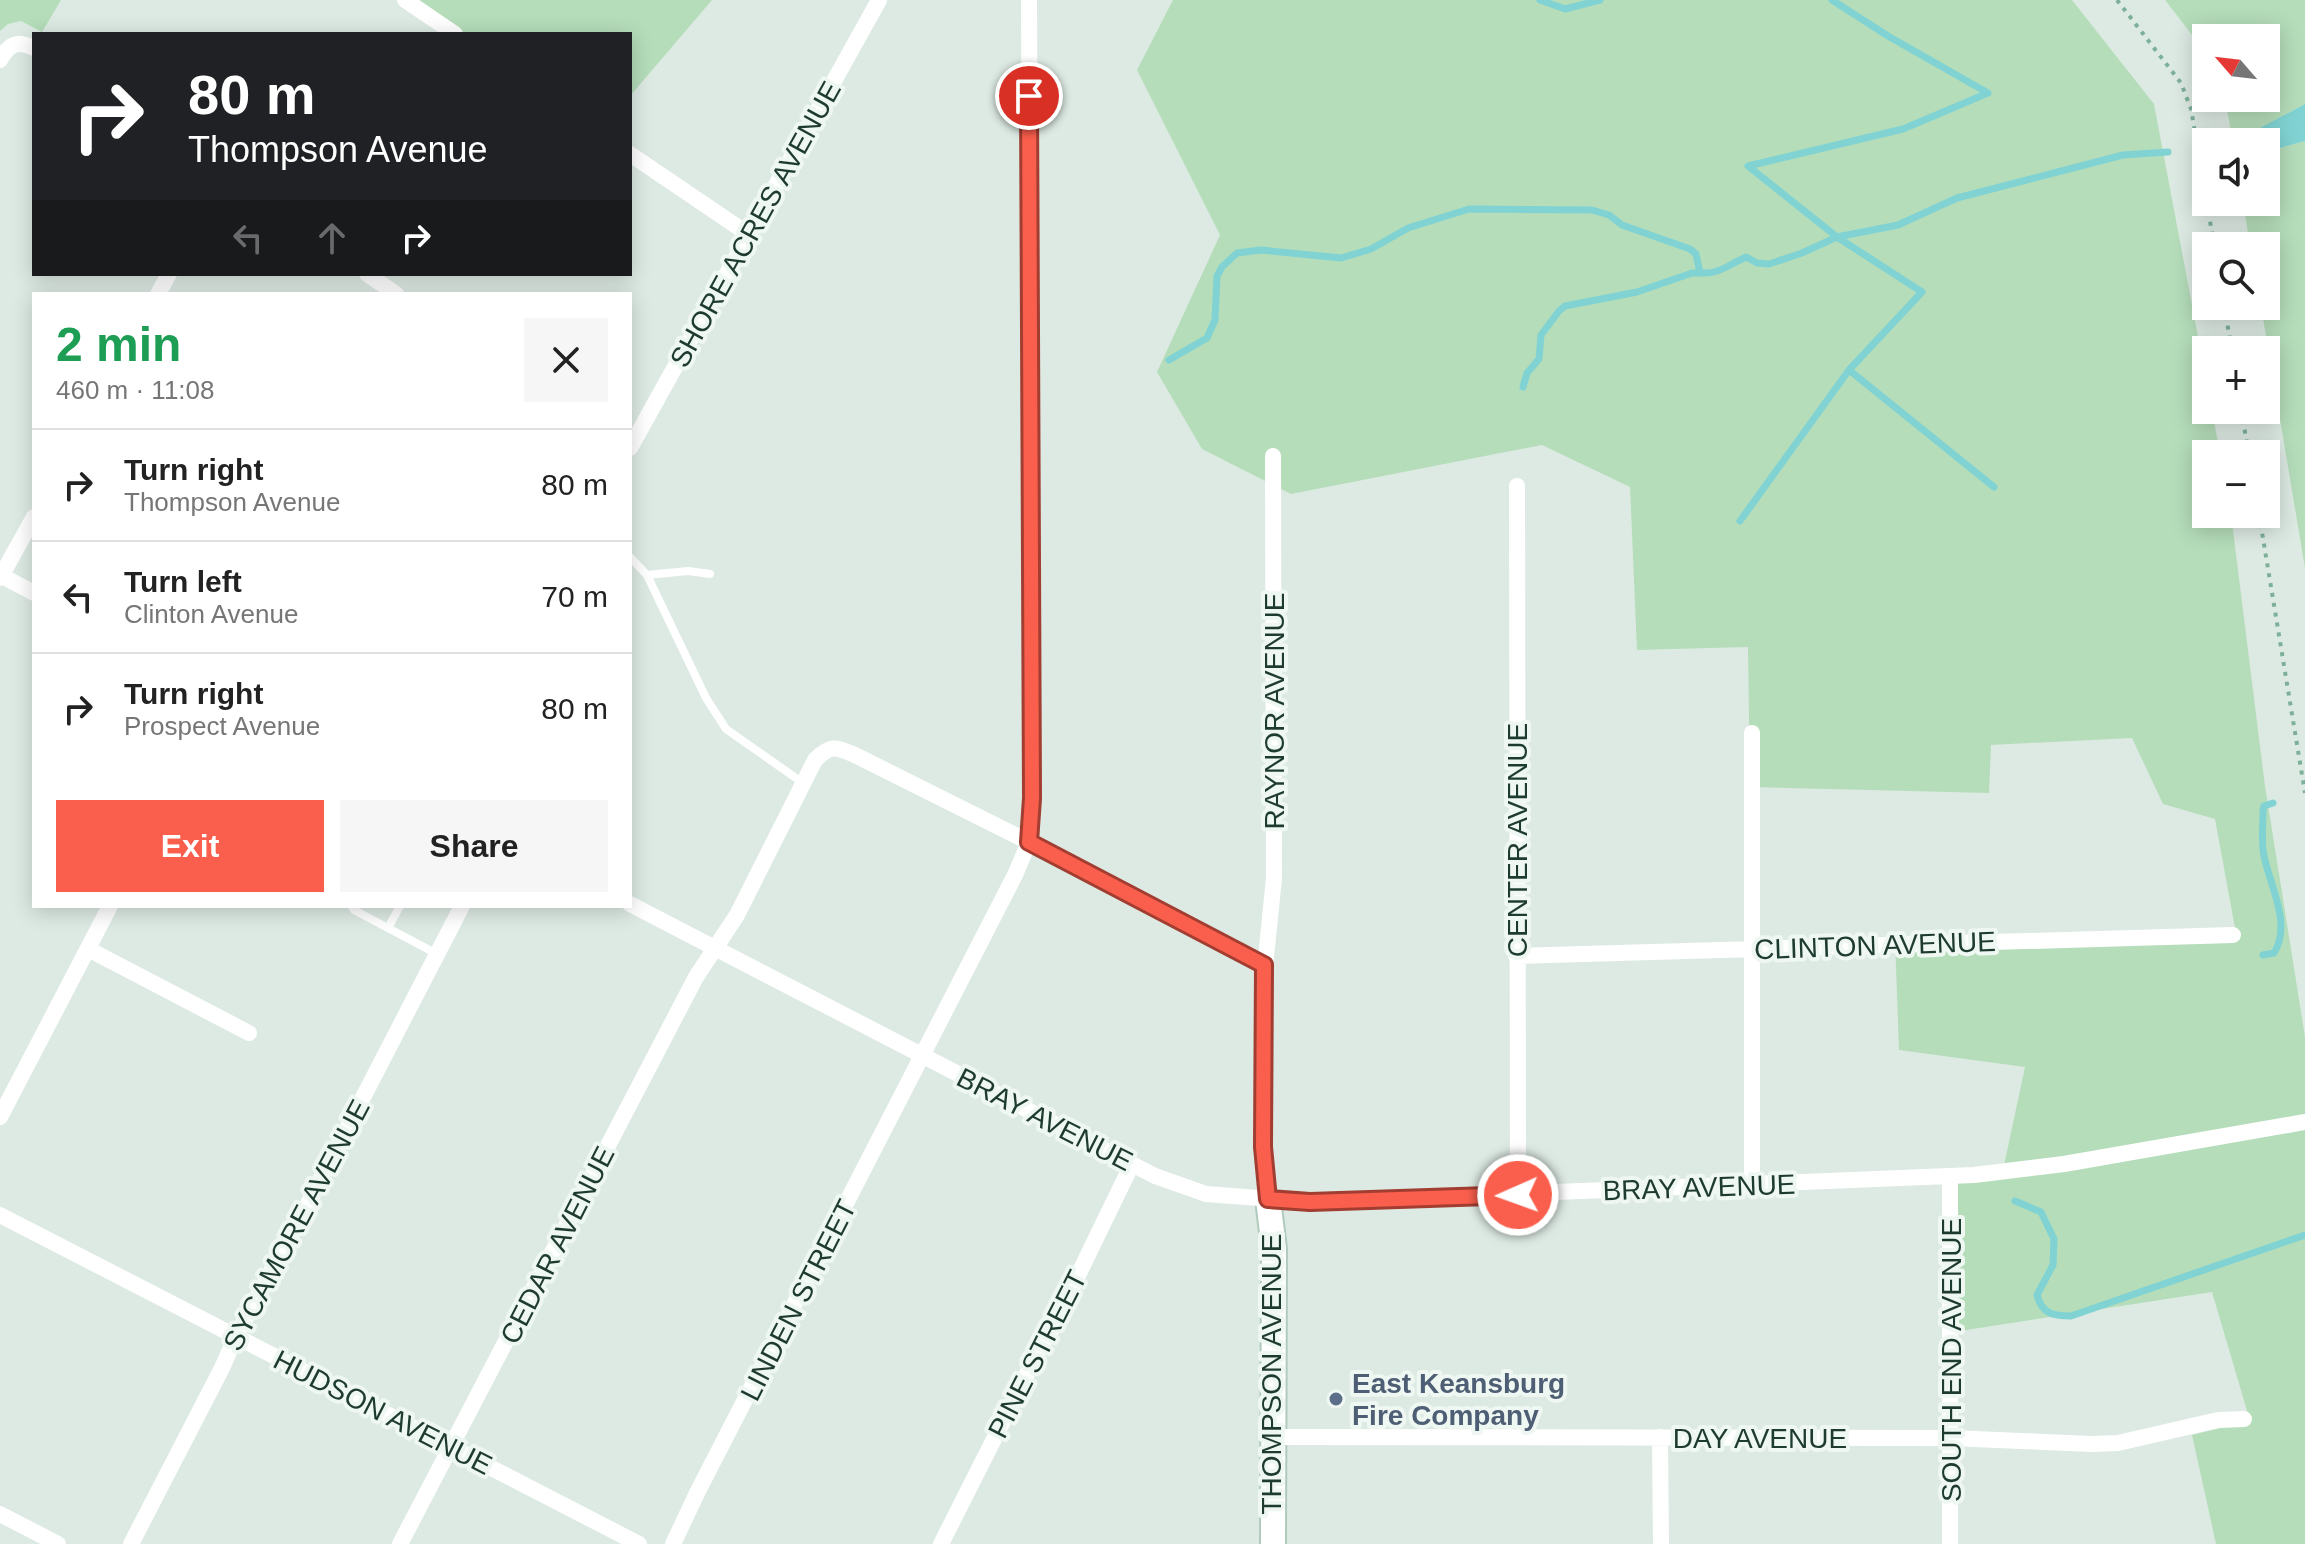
<!DOCTYPE html>
<html lang="en">
<head>
<meta charset="utf-8">
<style>
  :root { --surface:#fff; --page:#f6f6f6; --text:#222; --muted:#767676; --line:#e0e0e0; --accent:#fa5e4c }
  body { margin:0; font-family:Arial,sans-serif; background:var(--page); color:var(--text); height:100vh; display:flex; flex-direction:column; font-size:30px; white-space:nowrap }
  * { box-sizing:border-box; margin:0 }
  p { font-size:26px; color:var(--muted) }
  .icon { flex:none; width:44px; height:44px; fill:none; stroke:currentColor; stroke-width:2; stroke-linecap:round; stroke-linejoin:round }
  .map { position:relative; flex:1; overflow:hidden }
  .details { position:absolute; left:32px; top:292px; width:600px; height:616px; display:flex; flex-direction:column; background:var(--surface); border-radius:0px; box-shadow:0 4px 20px #0003 }
  .details>* { flex:none }
  .hud { position:absolute; left:32px; top:32px; width:600px; height:244px; border-radius:0px; box-shadow:0 4px 20px #0003; background:#202124; color:#fff; overflow:hidden }
  .needle { width:52px; rotate:298deg }
  .fabs { position:absolute; left:2192px; top:24px; display:grid; gap:16px }
  .fabs a { display:grid; place-items:center; width:88px; height:88px; border-radius:0px; background:var(--surface); box-shadow:0 4px 20px #0003; font-size:40px }
  .pin { position:absolute; display:grid; place-items:center; width:68px; height:68px; color:#fff; margin:-34px; border:4px solid #fff; border-radius:50%; box-shadow:0 2px 8px #0007 }
  .me { position:absolute; width:88px; margin:-44px; rotate:268deg; stroke-linejoin:round; filter:drop-shadow(0 0 6px #0008) }
  .turn { display:flex; align-items:center; gap:28px; height:168px; padding:0 24px; font-size:36px }
  .turn .icon { width:104px; height:104px; stroke-width:2.5 }
  .turn b { display:block; font-size:56px; line-height:68px }
  .lanes { display:flex; align-items:center; height:76px; padding:0 24px; background:#0003; justify-content:center; gap:40px; direction:ltr }
  .lanes .off { opacity:.35 }
  .round { display:grid; place-items:center; flex:none; width:84px; height:84px; border-radius:0px; background:var(--page) }
  .summary { display:flex; align-items:center; justify-content:space-between; height:136px; padding:0 24px }
  h1 { font-size:48px; font-weight:600; line-height:60px; color:#1e9e55 }
  .button { display:flex; gap:16px; margin-top:auto; padding:16px 24px }
  .button a { flex:1; height:92px; border-radius:0px; background:var(--accent); color:#fff; font-size:32px; font-weight:600; line-height:92px; text-align:center }
  .button a+a { background:var(--page); color:var(--text) }
  ul { padding:0; list-style:none }
  li { display:flex; align-items:center; gap:24px; height:112px; padding:0 24px; border-top:2px solid var(--line) }
  li div { flex:1 }
  li b { display:block; font-size:30px }
  li em { font-style:normal }
  .map>svg:first-child { display:block }
</style>
</head>
<body>
<div class="map">
<svg width="2305" height="1544" viewBox="0 0 2305 1544">
  <rect width="100%" height="100%" fill="#ddeae3"/>
  <path fill="#b5ddba" d="M0,0H61L42,32L21,21L8,24L0,31Z
    M408,0H712L630,96V34H458Z
    M1173,0H2072L2154,104L2206,379V410H2212L2220,454H2206V514H2231L2265,786L2305,1037V1544H2216L2192,1435L2250,1421L2212,1292L1953,1332L1949,1172L2003,1170L2025,1067L1899,1050L1895,939L2235,928L2215,819L2163,804L2132,738L1991,745L1989,793L1750,787L1748,647L1637,650L1630,487L1542,445L1291,494L1202,449L1157,372L1220,235L1137,70Z
    M2165,0H2305V104L2261,128L2250,142H2233L2225,98H2266V38H2206V53Z
    M2305,141V568L2261,306H2266V246H2250L2243,202H2266V152Z"/>
  <path fill="#81d3d3" d="M2305,104V141L2266,152V142H2250L2260,128Z"/>
  <g fill="none" stroke-linecap="round" stroke-linejoin="round">
    <path stroke="#81d3d3" stroke-width="7" d="M1540,0L1565,9L1600,0
      M1169,360L1207,338L1215,320L1217,276L1222,267L1237,253L1261,250L1341,258L1371,249L1408,228L1469,209L1592,210L1609,215L1622,225L1690,249L1696,254L1700,273C1720,274 1728,265 1746,257L1757,263L1769,264L1802,253L1837,237L1898,225L1957,198L2123,155L2168,152
      M1849,370L1994,487
      M1523,387L1527,373L1539,359L1541,335L1559,311L1565,306L1637,292L1692,273H1700
      M1740,521L1849,370L1922,292L1837,237L1748,166L1903,129L1988,93L1888,36L1832,0
      M2263,955L2274,953C2292,924 2270,886 2264,856C2261,841 2263,826 2263,811L2264,806L2273,803
      M2015,1201L2041,1212L2054,1239L2053,1265L2037,1295C2042,1314 2053,1316 2071,1316L2305,1235"/>
    <defs>
      <path id="secondary" d="M1268,1199L1274,1249L1273,1544"/>
    </defs>
    <use href="#secondary" stroke="#b0cbbd" stroke-width="28"/>
    <path stroke="#7cb098" stroke-width="4" stroke-dasharray="4 6" stroke-linecap="butt" d="M2117,0L2181,83L2191,109L2206,196
      M2207,202L2214,246
      M2224,306L2232,350
      M2241,410L2249,454
      M2259,514L2305,793"/>
    <path stroke="#fff" stroke-width="8" d="M630,557L647,575L706,698L726,729L803,783
      M647,575L688,571L710,574
      M352,906L354,910L437,954
      M388,928L400,906"/>
    <path stroke="#fff" stroke-width="16" d="M405,0L455,34
      M0,60C9,44 17,40 34,48
      M630,154L748,234
      M367,274L396,294
      M158,294L169,274
      M630,448L879,0
      M1517,486L1518,1195
      M0,575L34,593
      M0,578L34,517
      M630,904L1155,1176L1206,1194L1310,1202L1974,1175L2064,1164L2305,1122
      M88,949L249,1033
      M1516,956L2233,935
      M0,1117L110,906
      M1950,1176V1544
      M1752,1185V733
      M1268,1199L1263,1147V987L1274,878L1273,456
      M0,1215L639,1544
      M1272,1437L1950,1438L2092,1444L2118,1443L2218,1420L2244,1419
      M1660,1437L1661,1544
      M0,1514L58,1544
      M131,1544L222,1368L236,1336L310,1200L462,906
      M400,1544L696,977L737,915L815,760C831,744 836,747 855,755L1029,842L1264,965
      M673,1544L697,1493L1015,875L1029,842L1032,798L1029,0
      M941,1544L1042,1344L1051,1331L1132,1164"/>
    <use href="#secondary" stroke="#fff" stroke-width="24"/>
  </g>
  <g fill="none" stroke-linecap="round" stroke-linejoin="round">
    <defs>
      <path id="route" d="M1029,96L1032,798L1029,842L1264,965L1263,1147L1268,1199L1310,1202L1518,1195"/>
    </defs>
    <use href="#route" stroke="#a23d31" stroke-width="20"/>
    <use href="#route" stroke="#fa5e4c" stroke-width="14"/>
  </g>
  <circle fill="#5c6f8a" stroke="#eef7f1" stroke-width="3" cx="1336" cy="1399" r="8"/>
  <g text-anchor="middle" stroke-width="8" stroke-linejoin="round" paint-order="stroke">
    <g font-size="28" fill="#1e3b2f" stroke="#eef7f1">
      <text transform="translate(755 224) rotate(-61)" y="10">SHORE ACRES AVENUE</text>
      <text transform="translate(1274 711) rotate(-90)" y="10">RAYNOR AVENUE</text>
      <text transform="translate(1517 840) rotate(-90)" y="10">CENTER AVENUE</text>
      <text transform="translate(1875 945) rotate(-2)" y="10">CLINTON AVENUE</text>
      <text transform="translate(1045 1119) rotate(27)" y="10">BRAY AVENUE</text>
      <text transform="translate(1699 1187) rotate(-2)" y="10">BRAY AVENUE</text>
      <text transform="translate(296 1225) rotate(-62)" y="10">SYCAMORE AVENUE</text>
      <text transform="translate(557 1245) rotate(-63)" y="10">CEDAR AVENUE</text>
      <text transform="translate(798 1300) rotate(-63)" y="10">LINDEN STREET</text>
      <text transform="translate(1037 1354) rotate(-63)" y="10">PINE STREET</text>
      <text transform="translate(1951 1360) rotate(-90)" y="10">SOUTH END AVENUE</text>
      <text transform="translate(1271 1374) rotate(-90)" y="10">THOMPSON AVENUE</text>
      <text transform="translate(383 1412) rotate(27)" y="10">HUDSON AVENUE</text>
      <text x="1760" y="1448">DAY AVENUE</text>
    </g>
    <g font-size="28" font-weight="bold" fill="#4e5e75" stroke="#eef7f1" text-anchor="start">
      <text x="1352" y="1393">East Keansburg<tspan x="1352" dy="32">Fire Company</tspan></text>
    </g>
  </g>
</svg>
<div class="fabs">
<a><svg class="needle" viewBox="-14 -14 28 28"><path d="M0-13l5 13h-10z" fill="#e53935"/><path d="M0 13l5-13h-10z" fill="#767676"/></svg></a>
<a><svg class="icon" aria-label="sound" viewBox="0 0 24 24"><path d="M4 9h4l5-4v14l-5-4H4zM17 9q2 3 0 6"/></svg></a>
<a><svg class="icon" aria-label="search" viewBox="0 0 24 24"><circle cx="10" cy="10" r="6"/><path d="M15 15l6 6"/></svg></a>
<a>+</a>
<a>−</a>
</div>
<div class="pin" style="left:1029px;top:96px;background:#d93025"><svg class="icon" aria-label="arrive" viewBox="0 0 24 24"><path d="M6 21V4h12l-3 4 3 4H6"/></svg></div>
<svg class="me" style="left:1518px;top:1195px" viewBox="-20 -20 40 40"><circle r="17" fill="#fa5e4c" stroke="#fff" stroke-width="3"/><path d="M0-11L8 9 0 5-8 9z" fill="#fff"/></svg>
<div class="hud">
<div class="turn"><svg class="icon" aria-label="right" viewBox="0 0 24 24"><path d="M7 20v-9h11M14 6l5 5-5 5"/></svg><div><b>80 m</b>Thompson Avenue</div></div>
<div class="lanes"><svg class="icon off" aria-label="left" viewBox="0 0 24 24"><path d="M17 20v-9H6M10 6l-5 5 5 5"/></svg><svg class="icon off" aria-label="ahead" viewBox="0 0 24 24"><path d="M12 20V5M6 11l6-6 6 6"/></svg><svg class="icon" aria-label="right" viewBox="0 0 24 24"><path d="M7 20v-9h11M14 6l5 5-5 5"/></svg></div>
</div>
<section class="details">
<div class="summary"><div><h1>2 min</h1><p>460 m · 11:08</p></div><a class="round"><svg class="icon" aria-label="close" viewBox="0 0 24 24"><path d="M6 6l12 12M18 6L6 18"/></svg></a></div>
<ul>
<li><svg class="icon" aria-label="right" viewBox="0 0 24 24"><path d="M7 20v-9h11M14 6l5 5-5 5"/></svg><div><b>Turn right</b><p>Thompson Avenue</p></div><em>80 m</em></li>
<li><svg class="icon" aria-label="left" viewBox="0 0 24 24"><path d="M17 20v-9H6M10 6l-5 5 5 5"/></svg><div><b>Turn left</b><p>Clinton Avenue</p></div><em>70 m</em></li>
<li><svg class="icon" aria-label="right" viewBox="0 0 24 24"><path d="M7 20v-9h11M14 6l5 5-5 5"/></svg><div><b>Turn right</b><p>Prospect Avenue</p></div><em>80 m</em></li>
</ul>
<div class="button"><a>Exit</a><a>Share</a></div>
</section>
</div>
</body>
</html>
